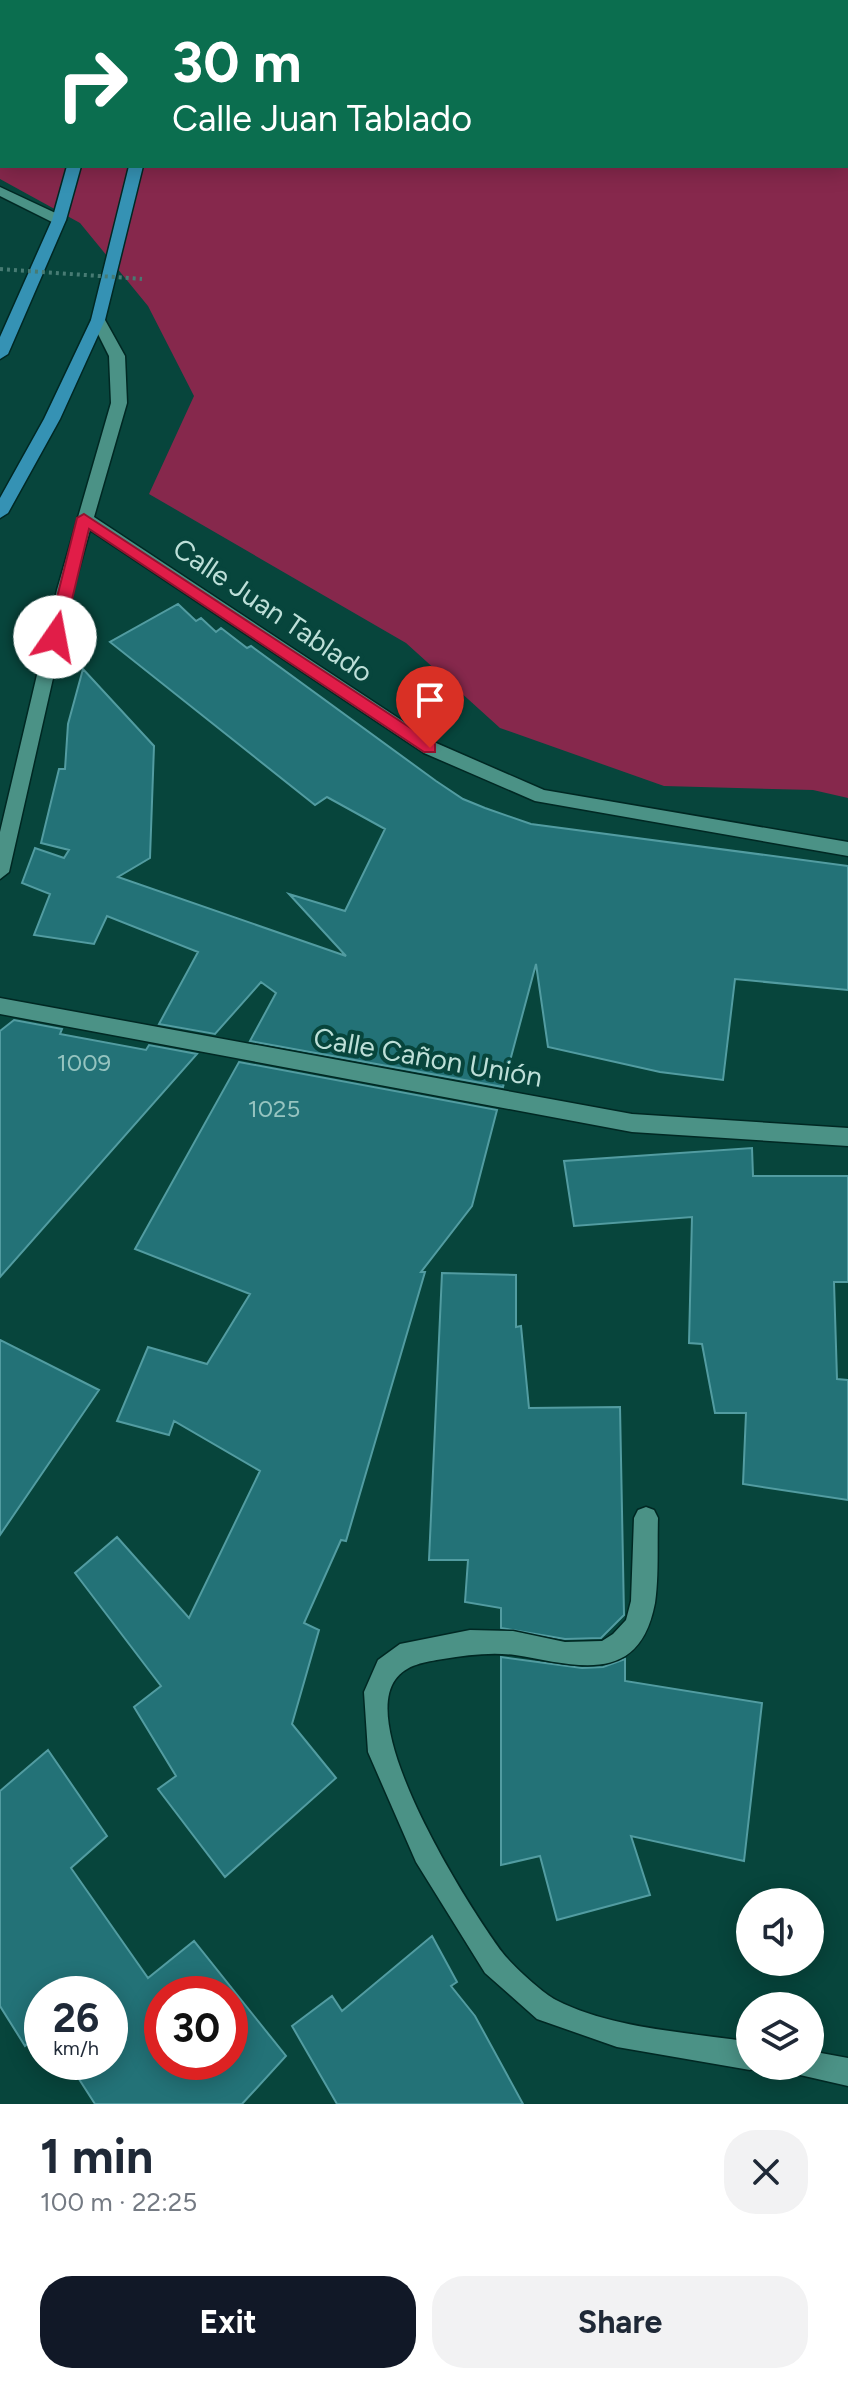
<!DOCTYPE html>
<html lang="en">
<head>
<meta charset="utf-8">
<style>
  :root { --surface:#fff; --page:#f2f2f3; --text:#1f2937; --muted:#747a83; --accent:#111827 }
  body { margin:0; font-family:Figtree,sans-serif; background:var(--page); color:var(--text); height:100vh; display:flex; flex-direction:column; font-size:30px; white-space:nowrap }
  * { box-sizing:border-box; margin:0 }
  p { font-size:26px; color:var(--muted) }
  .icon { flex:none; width:44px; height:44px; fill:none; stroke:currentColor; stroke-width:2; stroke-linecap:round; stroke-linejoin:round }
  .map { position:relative; height:2104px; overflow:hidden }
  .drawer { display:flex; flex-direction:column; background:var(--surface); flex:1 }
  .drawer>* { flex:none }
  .guide { position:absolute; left:0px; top:0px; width:848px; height:168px; box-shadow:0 4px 20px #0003; background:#0b6e4f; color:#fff; overflow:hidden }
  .buttons { position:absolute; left:736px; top:1888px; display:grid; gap:16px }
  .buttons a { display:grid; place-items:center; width:88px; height:88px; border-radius:50%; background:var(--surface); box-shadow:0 4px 20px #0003; font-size:40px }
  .speed { position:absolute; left:24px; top:1976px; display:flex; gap:16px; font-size:40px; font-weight:700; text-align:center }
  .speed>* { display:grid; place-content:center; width:104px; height:104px; border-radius:50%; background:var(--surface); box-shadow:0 4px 20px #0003; line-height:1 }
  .speed small { font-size:20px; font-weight:400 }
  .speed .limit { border:12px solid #d22; background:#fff; color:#111 }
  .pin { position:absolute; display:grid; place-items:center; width:68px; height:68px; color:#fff; margin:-82px -34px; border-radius:50% 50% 50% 0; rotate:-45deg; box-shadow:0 0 8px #0007 }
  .pin .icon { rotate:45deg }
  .me { position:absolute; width:88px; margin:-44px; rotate:12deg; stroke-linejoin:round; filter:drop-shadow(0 0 6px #0008) }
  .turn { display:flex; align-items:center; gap:28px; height:168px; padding:0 40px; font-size:36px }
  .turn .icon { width:104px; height:104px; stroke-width:2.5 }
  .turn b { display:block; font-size:56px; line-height:68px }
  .round { display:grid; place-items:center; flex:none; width:84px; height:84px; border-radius:32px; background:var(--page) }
  .head { display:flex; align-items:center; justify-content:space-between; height:136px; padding:0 40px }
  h1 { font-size:48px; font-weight:700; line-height:60px }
  .cta { display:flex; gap:16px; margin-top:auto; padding:16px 40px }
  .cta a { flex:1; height:92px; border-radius:32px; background:var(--accent); color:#fff; font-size:32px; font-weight:700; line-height:92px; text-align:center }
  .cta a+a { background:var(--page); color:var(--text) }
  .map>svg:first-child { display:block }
</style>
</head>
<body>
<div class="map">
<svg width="848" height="2104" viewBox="0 0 848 2104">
  <rect width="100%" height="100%" fill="#07453c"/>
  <path fill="#86284c" d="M0,0L522,2H2V166H846L848,148V798L813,790L664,786L500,728L406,643L149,494L194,396L148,306L80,223L0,179Z"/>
  <path fill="#237277" stroke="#529ca1" stroke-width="2" fill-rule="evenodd" d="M178,604L196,621L201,618L216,632L221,628L247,648L251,646L436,781L463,799L485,808L531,824L848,866V990L735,979L723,1080L660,1072L548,1047L536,964L503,1087L250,1041L276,993L261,982L215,1034L159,1024L198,952L107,916L94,944L34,935L50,894L22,883L35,848L64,858L69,850L41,843L59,769H65L68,724L83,669L154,746L150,858L118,877L346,956L289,894L345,911L385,829L327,797L315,805L110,642Z
    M14,1020L62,1029L60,1034L146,1050L149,1045L197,1054L0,1277V1031Z
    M239,1062L497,1110L472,1206L421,1272H425L346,1541L341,1540L304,1623L319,1630L292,1724L336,1778L225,1877L158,1789L176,1776L134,1707L161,1686L75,1573L117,1537L189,1618L260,1471L174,1421L169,1435L117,1421L148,1347L207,1364L250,1294L135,1249Z
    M752,1148L753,1176H848V1282H834L837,1379L848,1380V1500L743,1484L746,1413H715L702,1344L689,1343L692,1217L574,1226L564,1161Z
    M442,1273L516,1275V1327L521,1326L529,1408L620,1407L624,1615L601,1638L565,1639L501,1628V1608L465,1602L468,1560H429Z
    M0,1340L99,1390L0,1535Z
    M501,1657L582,1668L603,1667L625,1659V1681L762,1703L744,1861L631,1836L650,1895L557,1920L540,1856L501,1865Z
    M48,1750L107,1836L71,1868L148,1978L194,1941L286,2056L242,2104H95L68,2062H110V1994H42V2032L25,2046L0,2006V1791ZM162,1994H230V2062H162Z
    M432,1936L457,1982L451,1986L475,2016L523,2104H337L292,2026L332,1996L342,2011Z"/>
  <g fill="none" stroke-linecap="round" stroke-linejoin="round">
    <defs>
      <path id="street" d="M749,0H791L792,2H750Z
        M846,2H848V10H846Z
        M0,187L64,217L66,220L54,223L0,196Z
        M98,316L105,320L125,356L127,403L94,517L436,743L544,790L848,842V856L535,801L424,753L90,530L73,590L9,872L0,879V832L57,590L111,403L109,356L91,320Z
        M0,998L632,1114L848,1128V1146L632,1132L0,1014Z
        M646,1507L654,1510L658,1518C657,1545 659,1576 655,1603C639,1687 576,1665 515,1655C491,1652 467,1655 443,1659C426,1662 406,1664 395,1680C358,1732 468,1906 502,1952C511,1964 542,1993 556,2000C613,2029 687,2032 750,2042V2066H759L750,2070L617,2047L537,2019L485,1973L416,1862L368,1752L364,1692L378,1660L400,1644L470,1630L513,1631L565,1642L602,1641L613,1634L626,1620L631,1601L634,1518L638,1510Z
        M810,2051L848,2058V2086L800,2075L797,2066H810Z"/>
      <path id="secondary" d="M627,0H641L642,2H628Z
        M846,111H848V119H846Z"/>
      <path id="primary" d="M105,0H117V2H105Z
        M67,166H81L66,220L8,354L0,359V337L52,220Z
        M129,166H143L105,320L60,419L8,513L0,518V498L44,419L91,320Z"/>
    </defs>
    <use href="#street" stroke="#002823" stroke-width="3"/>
    <use href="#secondary" stroke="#002823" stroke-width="3"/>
    <use href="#primary" stroke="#002823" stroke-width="3"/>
    <use href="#street" fill="#4b9286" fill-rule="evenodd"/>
    <use href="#secondary" fill="#4b9286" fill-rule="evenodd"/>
    <use href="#primary" fill="#3592b4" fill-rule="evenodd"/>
    <path stroke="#477b73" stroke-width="4" stroke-dasharray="3 4" stroke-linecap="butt" d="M0,269L142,279"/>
  </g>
  <path fill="#e11d48" stroke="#92132f" stroke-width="2" d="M84,514L435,744V752H424L89,529L63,637L61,641H50L47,637L77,518Z"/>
  <g text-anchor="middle" stroke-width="8" stroke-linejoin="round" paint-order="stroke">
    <g font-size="24" fill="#96c4c0">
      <text x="84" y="1071">1009</text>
      <text x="274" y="1117">1025</text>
    </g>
    <g font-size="28" fill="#bddfd8" stroke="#07453c">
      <text transform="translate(273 610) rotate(34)" y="10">Calle Juan Tablado</text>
      <text transform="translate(428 1057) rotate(10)" y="10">Calle Cañon Unión</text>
    </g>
  </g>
</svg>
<div class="buttons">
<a><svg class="icon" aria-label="sound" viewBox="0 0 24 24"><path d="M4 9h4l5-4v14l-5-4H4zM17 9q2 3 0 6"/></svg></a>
<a><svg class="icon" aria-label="layers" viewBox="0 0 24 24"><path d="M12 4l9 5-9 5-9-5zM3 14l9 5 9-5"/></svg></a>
</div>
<div class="speed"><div>26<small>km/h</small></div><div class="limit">30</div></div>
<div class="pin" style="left:430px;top:748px;background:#d93025"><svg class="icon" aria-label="arrive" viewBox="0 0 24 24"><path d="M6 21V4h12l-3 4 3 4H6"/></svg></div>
<svg class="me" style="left:55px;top:637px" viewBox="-20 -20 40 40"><circle r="19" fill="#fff"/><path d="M0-13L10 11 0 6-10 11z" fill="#e11d48"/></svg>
<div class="guide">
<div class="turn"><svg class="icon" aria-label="right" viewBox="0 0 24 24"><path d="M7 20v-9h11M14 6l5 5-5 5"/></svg><div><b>30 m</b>Calle Juan Tablado</div></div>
</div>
</div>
<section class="drawer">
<div class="head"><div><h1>1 min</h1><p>100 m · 22:25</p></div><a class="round"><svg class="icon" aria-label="close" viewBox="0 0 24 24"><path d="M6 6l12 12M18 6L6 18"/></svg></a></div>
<div class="cta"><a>Exit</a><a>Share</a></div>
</section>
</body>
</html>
